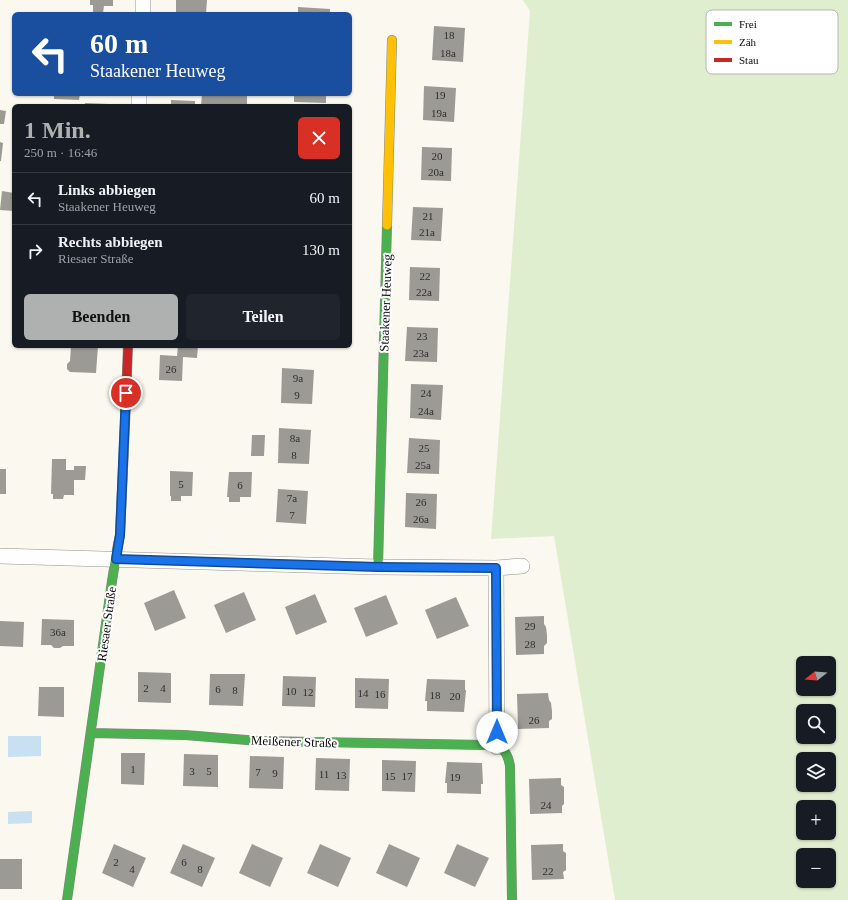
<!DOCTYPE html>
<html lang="de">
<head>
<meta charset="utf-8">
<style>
  :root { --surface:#171b24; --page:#20242c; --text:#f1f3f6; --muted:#9ea1a6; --line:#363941; --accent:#afb0b0 }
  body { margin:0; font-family:Georgia,serif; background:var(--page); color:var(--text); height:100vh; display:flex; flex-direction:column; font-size:15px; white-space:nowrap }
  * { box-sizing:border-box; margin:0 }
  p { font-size:13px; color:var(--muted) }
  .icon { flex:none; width:22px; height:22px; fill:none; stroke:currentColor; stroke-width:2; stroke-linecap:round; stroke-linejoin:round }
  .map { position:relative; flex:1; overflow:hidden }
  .side { position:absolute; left:12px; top:104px; width:340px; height:244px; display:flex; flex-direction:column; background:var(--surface); border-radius:6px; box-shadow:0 1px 3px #0004 }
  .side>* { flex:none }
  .top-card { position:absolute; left:12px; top:12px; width:340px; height:84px; border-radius:6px; box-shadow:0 1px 3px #0004; background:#1a4fa0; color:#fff; overflow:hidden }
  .needle { width:26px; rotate:253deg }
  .controls { position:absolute; left:796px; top:656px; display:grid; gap:8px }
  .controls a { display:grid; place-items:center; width:40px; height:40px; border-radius:6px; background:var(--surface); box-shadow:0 1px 3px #0004; font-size:20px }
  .pin { position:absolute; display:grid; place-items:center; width:34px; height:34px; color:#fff; margin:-17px; border:2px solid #fff; border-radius:50%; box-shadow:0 1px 4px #0007 }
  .me { position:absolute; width:44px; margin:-22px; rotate:0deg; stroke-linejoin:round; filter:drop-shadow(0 0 3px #0008) }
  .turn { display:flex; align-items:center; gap:14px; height:84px; padding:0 12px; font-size:18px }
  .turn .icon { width:52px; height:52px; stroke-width:2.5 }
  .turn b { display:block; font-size:28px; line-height:34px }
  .round { display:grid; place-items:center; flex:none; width:42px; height:42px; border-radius:6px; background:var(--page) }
  .summary { display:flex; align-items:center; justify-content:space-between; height:68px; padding:0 12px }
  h1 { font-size:24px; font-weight:700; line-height:30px; color:var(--accent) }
  .button { display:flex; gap:8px; margin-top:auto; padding:8px 12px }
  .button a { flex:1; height:46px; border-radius:6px; background:var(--accent); color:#111; font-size:16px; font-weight:700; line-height:46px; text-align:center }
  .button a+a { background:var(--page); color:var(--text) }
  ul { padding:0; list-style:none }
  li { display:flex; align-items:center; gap:12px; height:52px; padding:0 12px; border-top:1px solid var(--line) }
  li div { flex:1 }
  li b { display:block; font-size:15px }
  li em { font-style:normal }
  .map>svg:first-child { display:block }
</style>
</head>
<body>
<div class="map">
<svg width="848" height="900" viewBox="0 0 848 900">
  <rect width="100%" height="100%" fill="#faf8ef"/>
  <path fill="#e0eed0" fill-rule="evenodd" d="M523,0H848V900H615L554,536L491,539L530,11ZM803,663H829V689H803ZM803,711H829V737H803ZM803,759H829V785H803ZM803,807H829V833H803ZM803,855H829V881H803Z"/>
  <path fill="#c8e0f1" d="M8,736H41V756L8,757Z
    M32,811V823L8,824V812Z"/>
  <path fill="#9c9a95" d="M90,0H113V6H104L103,13H93V5H90Z
    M176,0H207L206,14H176Z
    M298,7L330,9V14H298Z
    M434,26L465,28L463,62L432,60Z
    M424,86L456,88L454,122L423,120Z
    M54,94H80L79,100L54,99Z
    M202,94H247V106H201Z
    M294,94H326V103L294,102Z
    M171,100L195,101V106H171Z
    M85,103L109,104L108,106H85Z
    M0,110L6,111L4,124H0Z
    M0,142L3,143L1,161H0Z
    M422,147L452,148L451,181L421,180Z
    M2,191L14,193V211L0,210Z
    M413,207L443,208L441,241L411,240Z
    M410,267L440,268L439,301L409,300Z
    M407,327L438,328L437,362L405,361Z
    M71,346H98L96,373L70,372L67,369V364L70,361Z
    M178,346H198L197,358L183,357L182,381L159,380L160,355L177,356Z
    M282,368L314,370L312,404L281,403Z
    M411,384L443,385L441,420L410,418Z
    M279,428L311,430L309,464L278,463Z
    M252,435H265L264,456H251Z
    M409,438L440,440L439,474L407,473Z
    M52,459H66V470H74V466H86L85,480H74V495H64L63,499H53V494H51Z
    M0,469H6V494H0Z
    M170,471L193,472L192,496H181V501H171V496H170Z
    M229,472H252L251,497H240V502H229V497H227Z
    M278,489L308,491L306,524L276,522Z
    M406,493L437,494L436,529L405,527Z
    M174,590L186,618L155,631L144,603Z
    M244,592L256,620L226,633L214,605Z
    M315,594L327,622L296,635L285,607Z
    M386,595L398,624L366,637L354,608Z
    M456,597L469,626L437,639L425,610Z
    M544,616V624L546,627L547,635V643L544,646V654L516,655L515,617Z
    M42,619L74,620V646H63L60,648H54L51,645H41Z
    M0,621L24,622L23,647L0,646Z
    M138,672L171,673V703L138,702Z
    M210,674H245L243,706L209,705Z
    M283,676L316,677L315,707L282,706Z
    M355,678L389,679L388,709L355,708Z
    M427,679L465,680V690H466L464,712L427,711V701H425Z
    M39,687H64V717L38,716Z
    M548,693L549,700L551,703L552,711V719L549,721V728L518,729L517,694Z
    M121,753H145L144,785L121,784Z
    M184,754L218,755V787L183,786Z
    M250,756L284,757L283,789L249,788Z
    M316,758L350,759L349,791L315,790Z
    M382,760L416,761L415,792L382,791Z
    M447,762L482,763L483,784H481V794L447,793V783H445Z
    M561,778V785L564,787V804L562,806V813L530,814L529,779Z
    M114,844L146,858L133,887L102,873Z
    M183,844L215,858L202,887L170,873Z
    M252,844L283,858L270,887L239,873Z
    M320,844L351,858L338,887L307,873Z
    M389,844L420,858L407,887L376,873Z
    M457,844L489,858L475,887L444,873Z
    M563,844V851L566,853V870L563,872L564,879L532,880L531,845Z
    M0,859H22V889H0Z"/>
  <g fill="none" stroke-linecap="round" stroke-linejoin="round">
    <defs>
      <path id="street" d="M143,14V0
        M139,106V94
        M0,556L378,567L496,568L522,566
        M496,568L497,747"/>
      <path id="fast" d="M378,567L387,225
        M91,733L185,735L258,741L486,745C502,747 507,749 510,766L512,900
        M67,900L112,581L118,544"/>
      <path id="slow" d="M387,225L392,40
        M118,544L120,535L125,424"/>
      <path id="jam" d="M125,424L128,346"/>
    </defs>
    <use href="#street" stroke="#93928e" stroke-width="16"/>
    <use href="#fast" stroke="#898884" stroke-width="10"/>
    <use href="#slow" stroke="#898884" stroke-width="10"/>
    <use href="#jam" stroke="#898884" stroke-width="10"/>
    <use href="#street" stroke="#fefefd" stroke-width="15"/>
    <use href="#fast" stroke="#4caf50" stroke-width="9"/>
    <use href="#slow" stroke="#ffc107" stroke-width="9"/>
    <use href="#jam" stroke="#c62828" stroke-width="9"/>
  </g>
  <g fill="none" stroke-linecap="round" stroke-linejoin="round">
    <defs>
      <path id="route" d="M126,393L120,535L116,559L378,567L496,568L497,732"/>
    </defs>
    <use href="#route" stroke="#114b97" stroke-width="10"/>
    <use href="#route" stroke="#1a73e8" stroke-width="7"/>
  </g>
  <g text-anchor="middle" stroke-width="4" stroke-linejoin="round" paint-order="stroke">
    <g font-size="11" fill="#2f2f2e">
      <text x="449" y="39">18</text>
      <text x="448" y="57">18a</text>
      <text x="440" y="99">19</text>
      <text x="439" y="117">19a</text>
      <text x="437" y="160">20</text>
      <text x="436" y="176">20a</text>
      <text x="428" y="220">21</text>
      <text x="427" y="236">21a</text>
      <text x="425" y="280">22</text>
      <text x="424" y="296">22a</text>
      <text x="422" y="340">23</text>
      <text x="421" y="357">23a</text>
      <text x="171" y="373">26</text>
      <text x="298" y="382">9a</text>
      <text x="426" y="397">24</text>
      <text x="297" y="399">9</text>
      <text x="426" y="415">24a</text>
      <text x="295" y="442">8a</text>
      <text x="424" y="452">25</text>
      <text x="294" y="459">8</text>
      <text x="423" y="469">25a</text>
      <text x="181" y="488">5</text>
      <text x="240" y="489">6</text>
      <text x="292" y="502">7a</text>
      <text x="421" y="506">26</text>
      <text x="292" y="519">7</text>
      <text x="421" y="523">26a</text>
      <text x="530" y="630">29</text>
      <text x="58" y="636">36a</text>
      <text x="530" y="648">28</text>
      <text x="146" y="692">2</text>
      <text x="163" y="692">4</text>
      <text x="218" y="693">6</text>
      <text x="235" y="694">8</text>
      <text x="291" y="695">10</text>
      <text x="308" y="696">12</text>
      <text x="363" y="697">14</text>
      <text x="380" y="698">16</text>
      <text x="435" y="699">18</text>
      <text x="455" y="700">20</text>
      <text x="534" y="724">26</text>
      <text x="133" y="773">1</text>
      <text x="192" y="775">3</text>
      <text x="209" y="775">5</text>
      <text x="258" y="776">7</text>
      <text x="275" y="777">9</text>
      <text x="324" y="778">11</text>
      <text x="341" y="779">13</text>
      <text x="390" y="780">15</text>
      <text x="407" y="780">17</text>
      <text x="455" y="781">19</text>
      <text x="546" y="809">24</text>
      <text x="116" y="866">2</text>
      <text x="184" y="866">6</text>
      <text x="132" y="873">4</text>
      <text x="200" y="873">8</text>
      <text x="548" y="875">22</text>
    </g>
    <g font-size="13" fill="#0b0b0b" stroke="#fff">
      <text transform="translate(385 303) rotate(-88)" y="5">Staakener Heuweg</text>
      <text transform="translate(106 624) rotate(-82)" y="5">Riesaer Straße</text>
      <text transform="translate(294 741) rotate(2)" y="5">Meißener Straße</text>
    </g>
  </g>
  <rect x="706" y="10" width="132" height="64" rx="6" fill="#fff" stroke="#b6b6b6" stroke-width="1"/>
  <rect x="714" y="22" width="18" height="4" fill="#4caf50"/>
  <rect x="714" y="40" width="18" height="4" fill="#ffc107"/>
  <rect x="714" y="58" width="18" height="4" fill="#c62828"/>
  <g font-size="11" fill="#0b0b0b">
    <text x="739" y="28">Frei</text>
    <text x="739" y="46">Zäh</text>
    <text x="739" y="64">Stau</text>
  </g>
</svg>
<div class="controls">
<a><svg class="needle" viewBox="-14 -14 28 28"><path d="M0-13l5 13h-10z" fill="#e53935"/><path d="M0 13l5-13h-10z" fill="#9ea1a6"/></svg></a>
<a><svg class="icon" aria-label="search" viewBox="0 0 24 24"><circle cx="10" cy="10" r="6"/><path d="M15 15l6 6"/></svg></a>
<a><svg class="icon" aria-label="layers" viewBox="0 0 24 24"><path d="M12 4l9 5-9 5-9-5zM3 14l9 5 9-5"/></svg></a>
<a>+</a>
<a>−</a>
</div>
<div class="pin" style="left:126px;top:393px;background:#d93025"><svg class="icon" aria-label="arrive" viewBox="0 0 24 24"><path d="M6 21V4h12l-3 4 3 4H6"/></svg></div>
<svg class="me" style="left:497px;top:732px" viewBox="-20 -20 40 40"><circle r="19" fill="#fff"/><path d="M0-13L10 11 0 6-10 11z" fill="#1a73e8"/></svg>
<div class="top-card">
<div class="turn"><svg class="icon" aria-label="left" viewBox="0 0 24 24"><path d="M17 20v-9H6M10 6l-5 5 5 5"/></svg><div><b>60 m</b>Staakener Heuweg</div></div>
</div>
<section class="side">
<div class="summary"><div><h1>1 Min.</h1><p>250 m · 16:46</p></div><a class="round" style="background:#d93025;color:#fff"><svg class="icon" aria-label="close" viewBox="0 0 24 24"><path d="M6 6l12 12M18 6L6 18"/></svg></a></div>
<ul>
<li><svg class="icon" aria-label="left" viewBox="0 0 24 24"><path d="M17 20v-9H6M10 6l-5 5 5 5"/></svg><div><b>Links abbiegen</b><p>Staakener Heuweg</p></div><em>60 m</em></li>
<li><svg class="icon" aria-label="right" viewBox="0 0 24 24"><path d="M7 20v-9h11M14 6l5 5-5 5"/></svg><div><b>Rechts abbiegen</b><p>Riesaer Straße</p></div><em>130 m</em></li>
</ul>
<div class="button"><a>Beenden</a><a>Teilen</a></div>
</section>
</div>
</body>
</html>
